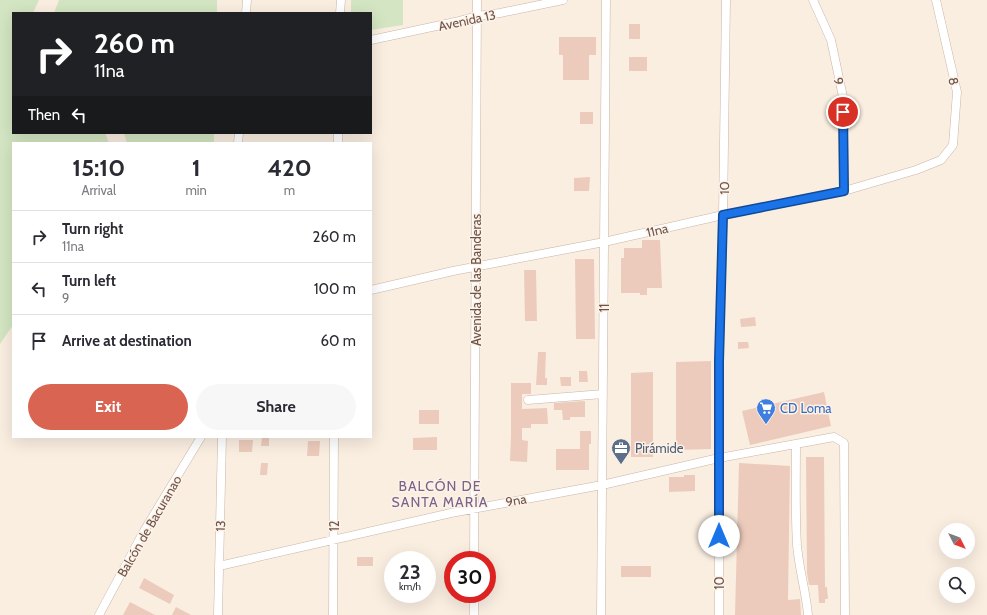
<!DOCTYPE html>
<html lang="en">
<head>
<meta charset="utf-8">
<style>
  :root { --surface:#fff; --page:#f7f7f7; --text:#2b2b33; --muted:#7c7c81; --line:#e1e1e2; --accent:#d96451 }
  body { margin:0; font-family:Cabin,sans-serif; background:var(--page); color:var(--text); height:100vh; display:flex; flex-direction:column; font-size:15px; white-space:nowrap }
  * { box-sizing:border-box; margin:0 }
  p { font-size:13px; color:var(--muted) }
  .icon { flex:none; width:22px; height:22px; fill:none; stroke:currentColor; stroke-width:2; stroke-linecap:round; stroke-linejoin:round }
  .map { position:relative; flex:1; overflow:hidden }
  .sheet { position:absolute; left:12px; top:142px; width:360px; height:296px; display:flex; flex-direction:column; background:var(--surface); border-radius:0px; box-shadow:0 4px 16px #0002 }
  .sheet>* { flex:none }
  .hud { position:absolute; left:12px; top:12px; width:360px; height:122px; border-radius:0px; box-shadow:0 4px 16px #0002; background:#202124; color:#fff; overflow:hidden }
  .needle { width:26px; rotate:132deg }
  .controls { position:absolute; left:939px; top:523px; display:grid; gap:8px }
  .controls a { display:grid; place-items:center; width:36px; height:36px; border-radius:50%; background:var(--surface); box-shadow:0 4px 16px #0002; font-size:20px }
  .speed { position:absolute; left:384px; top:551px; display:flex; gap:8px; font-size:20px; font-weight:700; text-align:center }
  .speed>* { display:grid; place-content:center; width:52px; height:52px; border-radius:50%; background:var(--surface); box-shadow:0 4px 16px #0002; line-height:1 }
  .speed small { font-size:10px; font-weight:400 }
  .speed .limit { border:6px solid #d22; background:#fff; color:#111 }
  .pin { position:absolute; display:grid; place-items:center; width:34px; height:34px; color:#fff; margin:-17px; border:2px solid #fff; border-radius:50%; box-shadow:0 1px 4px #0007 }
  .me { position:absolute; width:44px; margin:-22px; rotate:0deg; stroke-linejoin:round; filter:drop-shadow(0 0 3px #0008) }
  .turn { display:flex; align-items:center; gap:14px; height:84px; padding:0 16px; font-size:18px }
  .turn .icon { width:52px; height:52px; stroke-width:2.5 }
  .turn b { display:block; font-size:28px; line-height:34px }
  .then { display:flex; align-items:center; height:38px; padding:0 16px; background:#0003; gap:8px; font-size:15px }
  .eta { display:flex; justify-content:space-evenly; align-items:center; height:68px; text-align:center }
  .eta b { font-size:24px; font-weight:700; line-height:28px }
  .action { display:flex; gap:8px; margin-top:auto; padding:8px 16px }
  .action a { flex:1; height:46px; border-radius:24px; background:var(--accent); color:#fff; font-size:16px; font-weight:700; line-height:46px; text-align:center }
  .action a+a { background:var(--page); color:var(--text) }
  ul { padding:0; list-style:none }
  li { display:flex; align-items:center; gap:12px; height:52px; padding:0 16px; border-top:1px solid var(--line) }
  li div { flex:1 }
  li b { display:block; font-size:15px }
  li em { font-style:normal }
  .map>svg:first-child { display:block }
</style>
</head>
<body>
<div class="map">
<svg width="987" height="615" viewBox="0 0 987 615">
  <rect width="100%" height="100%" fill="#faeee1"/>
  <path fill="#d3e5c2" d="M0,0H39L33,13H13V133H104L106,135L109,143H13V325L0,344Z
    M59,0H217V13H54Z
    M351,0H403V25L371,30V13H351Z
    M124,133H214V143H127Z"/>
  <path fill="#eccbbc" d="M629,24H640V39H629Z
    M559,37H596V55H589V80H563V55H559Z
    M629,57H647V71H629Z
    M580,112H593V124H580Z
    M590,177L589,191H574V178Z
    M642,240H660L662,288H647V295H640V293H621V258H624V248H642Z
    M575,259H594L595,339H576Z
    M524,270H536L537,321H525Z
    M755,317L756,326L741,327L740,319Z
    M738,342H748L749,348L738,349Z
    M538,352H546L545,378H547V385H536Z
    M711,361V449L676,450V362Z
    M579,371H587L588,382H579Z
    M653,372V457H631V373Z
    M560,377H571V386H561Z
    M511,383H531V394H522V409L547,408L548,424H531V428H522V440L528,441L527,462L510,461L511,435Z
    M824,392L831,426L750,445L742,411Z
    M585,401V417H570V420H563L562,410H554V403Z
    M419,410H439V424H419Z
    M580,431H591V444H589V470H556V449H580Z
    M262,437H269V446H261Z
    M437,437V450H413V438Z
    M239,440H253L252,452H239Z
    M308,441H320L319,456H307Z
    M806,457H824L825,587H827L828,599H825V603H819L818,585H809L807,573Z
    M261,463H268L267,475H260Z
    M739,463L790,466L788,600L800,599L801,615H735Z
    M684,475H695V491L669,492V477H684Z
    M357,557H373V566H357Z
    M621,566H651V577H621Z
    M144,578L174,595L170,604L139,588Z
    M130,602L155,615H123Z
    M176,607L191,615H172Z"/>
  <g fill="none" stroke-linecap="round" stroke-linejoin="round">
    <defs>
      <path id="minor" d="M813,0L831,40L843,97L844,191
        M246,13L247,0
        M340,13L341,0
        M371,40L455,22L477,16L500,13L563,0
        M238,143L239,133
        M338,143V133
        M371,290L453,271L604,242L723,215L844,191L916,170L941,160L953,145L957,92L936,0
        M528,400L603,394
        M796,444C796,478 795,512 797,545C799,569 806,592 808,615
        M474,560L477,0
        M219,566L451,513L602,485L719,458L834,437L844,443L845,615
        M99,615L144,531L201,437
        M218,615L222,437
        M333,615L334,437
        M474,615V594
        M601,615L606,0
        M719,615V361L723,215L726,0"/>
    </defs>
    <use href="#minor" stroke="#c9b5aa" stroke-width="9"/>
    <use href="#minor" stroke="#fff" stroke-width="8"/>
  </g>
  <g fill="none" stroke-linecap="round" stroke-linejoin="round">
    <defs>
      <path id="route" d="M719,536V361L723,215L844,191L843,112"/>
    </defs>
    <use href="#route" stroke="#114b97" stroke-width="10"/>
    <use href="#route" stroke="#1a73e8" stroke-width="7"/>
  </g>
  <defs>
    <symbol id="supermarket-pin" viewBox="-11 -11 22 30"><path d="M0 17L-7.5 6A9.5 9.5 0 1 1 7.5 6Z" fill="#3f7fe0" stroke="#fdf2e7"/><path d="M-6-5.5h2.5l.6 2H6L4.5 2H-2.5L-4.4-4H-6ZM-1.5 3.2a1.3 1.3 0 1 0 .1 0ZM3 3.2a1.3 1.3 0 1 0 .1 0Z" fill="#fff"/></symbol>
    <symbol id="office-pin" viewBox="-11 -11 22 30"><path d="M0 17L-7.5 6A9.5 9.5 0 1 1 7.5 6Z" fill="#5c6f8a" stroke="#fdf2e7"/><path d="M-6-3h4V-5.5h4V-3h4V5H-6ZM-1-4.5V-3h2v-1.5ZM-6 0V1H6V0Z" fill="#fff"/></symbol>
  </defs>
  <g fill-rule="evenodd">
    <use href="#supermarket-pin" x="755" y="397" width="22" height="30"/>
    <use href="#office-pin" x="610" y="437" width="22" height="30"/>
  </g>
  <g text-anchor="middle" stroke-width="3" stroke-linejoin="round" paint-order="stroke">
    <g font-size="13" fill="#6e544b" stroke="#fdf2e7">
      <text transform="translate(467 20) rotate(-12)" y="5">Avenida 13</text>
      <text transform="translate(839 81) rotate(78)" y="5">9</text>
      <text transform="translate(954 81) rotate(78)" y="5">8</text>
      <text transform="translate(724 188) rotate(-89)" y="5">10</text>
      <text transform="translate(657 230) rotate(-13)" y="5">11na</text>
      <text transform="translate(476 280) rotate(-90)" y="5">Avenida de las Banderas</text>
      <text transform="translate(604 308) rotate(-90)" y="5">11</text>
      <text transform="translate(516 500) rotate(-10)" y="5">9na</text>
      <text transform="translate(149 526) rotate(-60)" y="5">Balcón de Bacuranao</text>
      <text transform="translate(220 526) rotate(-88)" y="5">13</text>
      <text transform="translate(334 526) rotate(-90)" y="5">12</text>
      <text transform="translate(719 583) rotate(-90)" y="5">10</text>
    </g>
    <g font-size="13" fill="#366cbe" stroke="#fdf2e7" text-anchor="start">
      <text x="780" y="413">CD Loma</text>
    </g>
    <g font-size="13" fill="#4e5e75" stroke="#fdf2e7" text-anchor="start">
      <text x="635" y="453">Pirámide</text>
    </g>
    <g font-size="14" letter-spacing="1" fill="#7a638b" stroke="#fdf2e7">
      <text x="440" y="491">BALCÓN DE<tspan x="440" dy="16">SANTA MARÍA</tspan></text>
    </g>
  </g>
</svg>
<div class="controls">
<a><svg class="needle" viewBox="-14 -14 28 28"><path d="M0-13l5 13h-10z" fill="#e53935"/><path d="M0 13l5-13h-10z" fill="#7c7c81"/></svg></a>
<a><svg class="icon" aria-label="search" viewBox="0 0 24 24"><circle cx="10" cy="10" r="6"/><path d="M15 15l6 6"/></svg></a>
</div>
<div class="speed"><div>23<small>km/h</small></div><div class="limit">30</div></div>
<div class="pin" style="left:843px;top:112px;background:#d93025"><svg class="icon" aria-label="arrive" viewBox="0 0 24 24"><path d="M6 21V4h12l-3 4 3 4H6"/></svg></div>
<svg class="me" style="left:719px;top:536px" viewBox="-20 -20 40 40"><circle r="19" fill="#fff"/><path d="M0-13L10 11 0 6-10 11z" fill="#1a73e8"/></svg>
<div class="hud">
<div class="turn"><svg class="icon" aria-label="right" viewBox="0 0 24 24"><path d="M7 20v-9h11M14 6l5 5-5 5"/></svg><div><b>260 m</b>11na</div></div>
<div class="then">Then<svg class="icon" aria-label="left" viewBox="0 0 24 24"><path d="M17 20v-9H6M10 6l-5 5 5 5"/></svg></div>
</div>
<section class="sheet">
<div class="eta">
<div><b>15:10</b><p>Arrival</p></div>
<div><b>1</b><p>min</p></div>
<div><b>420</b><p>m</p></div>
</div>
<ul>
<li><svg class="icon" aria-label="right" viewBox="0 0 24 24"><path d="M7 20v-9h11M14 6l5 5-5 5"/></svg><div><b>Turn right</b><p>11na</p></div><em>260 m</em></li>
<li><svg class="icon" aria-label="left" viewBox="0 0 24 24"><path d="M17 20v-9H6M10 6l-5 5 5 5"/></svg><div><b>Turn left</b><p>9</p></div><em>100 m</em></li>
<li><svg class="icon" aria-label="arrive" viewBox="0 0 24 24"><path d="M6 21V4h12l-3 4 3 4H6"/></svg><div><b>Arrive at destination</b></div><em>60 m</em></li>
</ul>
<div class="action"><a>Exit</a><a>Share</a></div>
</section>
</div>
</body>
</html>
